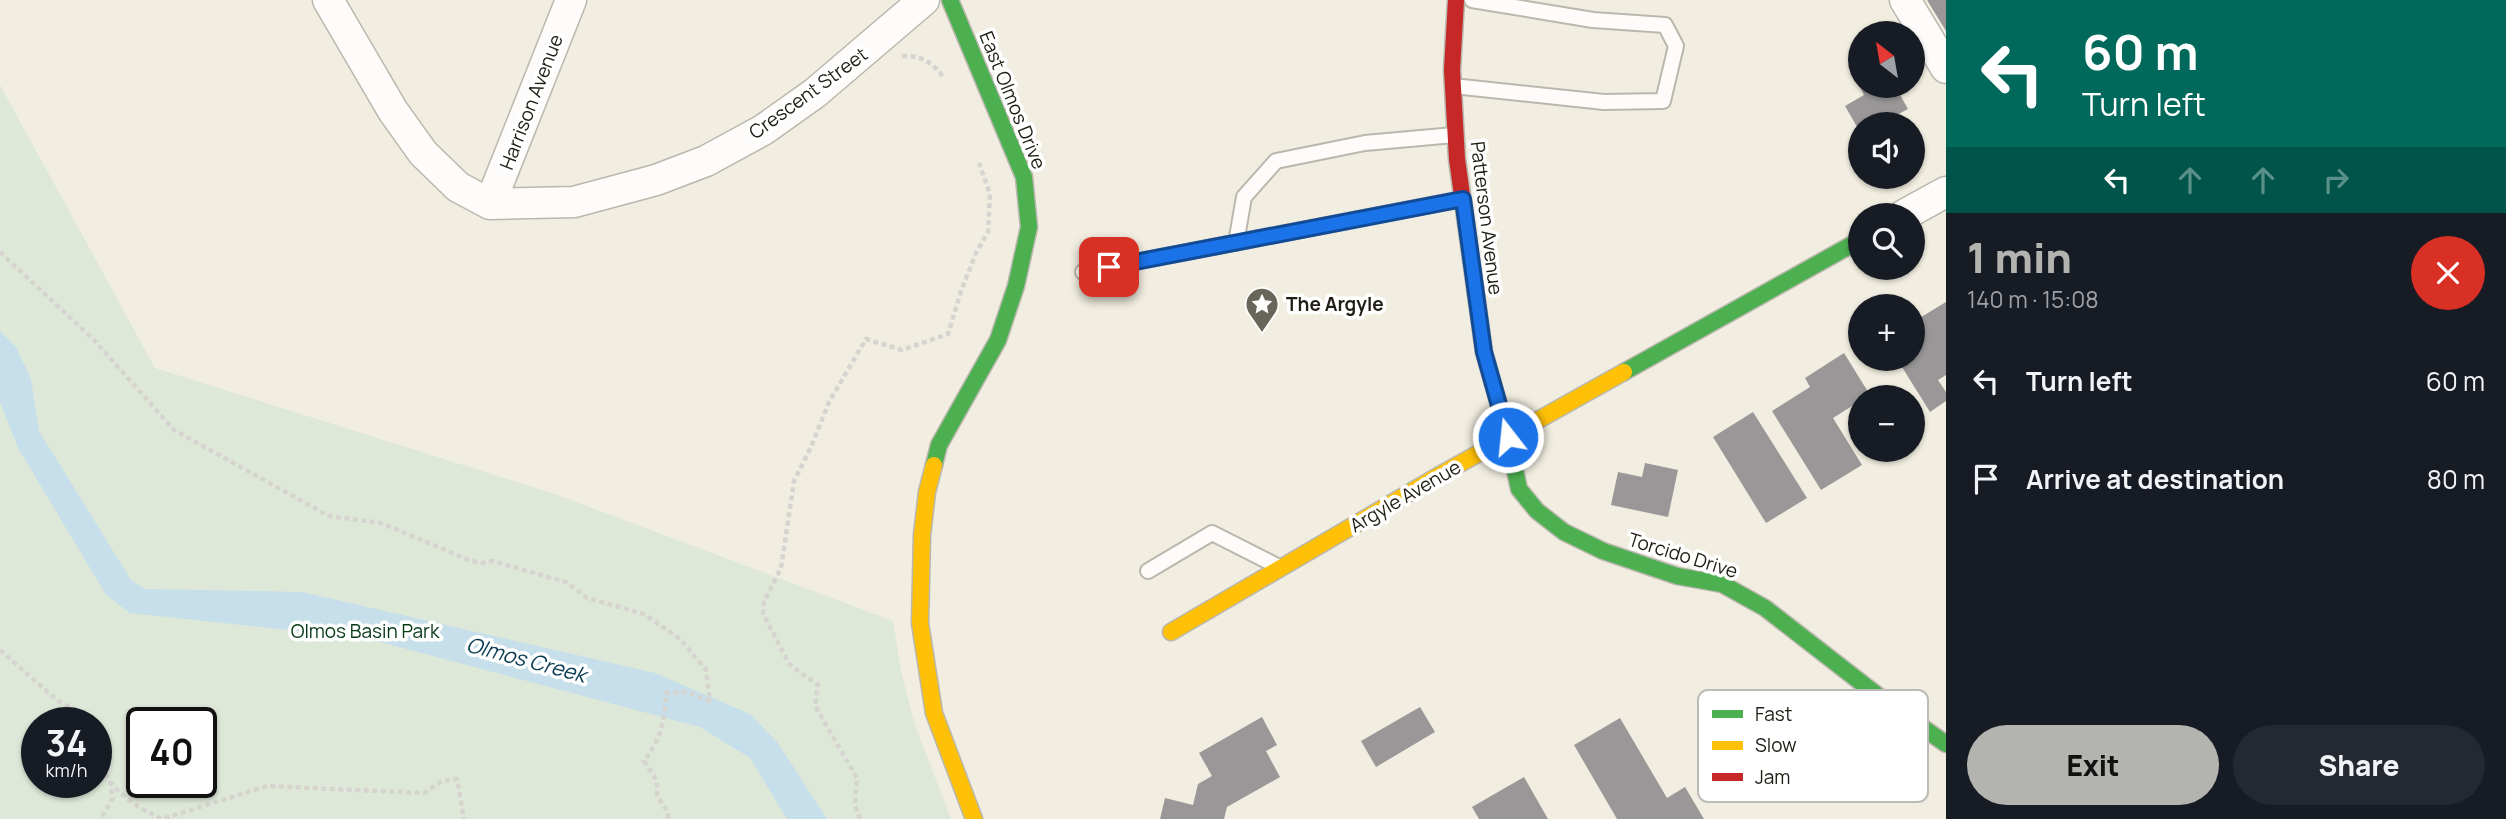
<!DOCTYPE html>
<html lang="en">
<head>
<meta charset="utf-8">
<style>
  :root { --surface:#171b24; --page:#242831; --text:#f1f3f6; --muted:#9ea1a6; --accent:#b3b4b0 }
  body { margin:0; font-family:Manrope,sans-serif; background:var(--page); color:var(--text); height:100vh; display:flex; flex-direction:column; font-size:26px; white-space:nowrap }
  * { box-sizing:border-box; margin:0 }
  p { font-size:23px; color:var(--muted) }
  .icon { flex:none; width:38px; height:38px; fill:none; stroke:currentColor; stroke-width:2; stroke-linecap:round; stroke-linejoin:round }
  .map { position:relative; flex:1; overflow:hidden }
  .drawer { display:flex; flex-direction:column; background:var(--surface); width:560px }
  .drawer>* { flex:none }
  .banner { background:#00695c; color:#fff; overflow:hidden }
  .needle { width:46px; rotate:329deg }
  .fabs { position:absolute; left:1848px; top:21px; display:grid; gap:14px }
  .fabs a { display:grid; place-items:center; width:77px; height:77px; border-radius:50%; background:var(--surface); box-shadow:0 2px 5px #0004; font-size:35px }
  .speed { position:absolute; left:21px; top:707px; display:flex; gap:14px; font-size:35px; font-weight:700; text-align:center }
  .speed>* { display:grid; place-content:center; width:91px; height:91px; border-radius:50%; background:var(--surface); box-shadow:0 2px 5px #0004; line-height:1 }
  .speed small { font-size:18px; font-weight:400 }
  .speed .limit { border:4px solid #111; border-radius:10px; background:#fff; color:#111 }
  .pin { position:absolute; display:grid; place-items:center; width:60px; height:60px; color:#fff; margin:-30px; border-radius:14px; box-shadow:0 4px 10px #0006 }
  .me { position:absolute; width:77px; margin:-38px; rotate:344deg; stroke-linejoin:round; filter:drop-shadow(0 0 5px #0008) }
  .turn { display:flex; align-items:center; gap:24px; height:147px; padding:0 21px; font-size:32px }
  .turn .icon { width:91px; height:91px; stroke-width:2.5 }
  .turn b { display:block; font-size:49px; line-height:60px }
  .lanes { display:flex; align-items:center; height:66px; padding:0 21px; background:#0003; justify-content:center; gap:35px; direction:ltr }
  .lanes .off { opacity:.35 }
  .round { display:grid; place-items:center; flex:none; width:74px; height:74px; border-radius:37px; background:var(--page) }
  .headline { display:flex; align-items:center; justify-content:space-between; height:119px; padding:0 21px }
  h1 { font-size:42px; font-weight:800; line-height:52px; color:var(--accent) }
  .button { display:flex; gap:14px; margin-top:auto; padding:14px 21px }
  .button a { flex:1; height:80px; border-radius:42px; background:var(--accent); color:#111; font-size:28px; font-weight:800; line-height:80px; text-align:center }
  .button a+a { background:var(--page); color:var(--text) }
  ul { padding:0; list-style:none }
  li { display:flex; align-items:center; gap:21px; height:98px; padding:0 21px }
  li div { flex:1 }
  li b { display:block; font-size:26px }
  li em { font-style:normal }
  main { display:flex; flex:1; min-height:0 }
  .map>svg:first-child { display:block }
</style>
</head>
<body>
<main>
<div class="map">
<svg width="1946" height="819" viewBox="0 0 1946 819">
  <rect width="100%" height="100%" fill="#f1ede0"/>
  <path fill="#dee8d8" fill-rule="evenodd" d="M0,85L155,368L555,494L893,621L901,671L915,725L951,819H0ZM37,723H96V782H37ZM142,723H201V782H142Z"/>
  <path fill="#c6dfea" d="M0,331L16,347L31,379L39,431L131,580L145,589L302,592L655,673L750,714L778,743L827,819H787L750,758L700,727L365,638L130,613L106,595L18,448L0,402Z"/>
  <path fill="#999797" d="M1927,0H1946V31Z
    M1860,80V86H1895L1908,109L1880,124H1860V132L1845,106L1864,95L1857,82Z
    M1946,302V375L1938,380L1946,392V401L1930,412L1897,359H1913V322Z
    M1844,353L1870,395L1860,397V401L1833,418L1862,465L1821,490L1772,411L1810,387L1805,378Z
    M1753,412L1807,498L1766,523L1713,437Z
    M1645,463L1678,470L1668,517L1611,505L1618,472L1642,477Z
    M1420,707L1435,732L1376,767L1361,741Z
    M1262,717L1277,745L1266,751L1280,777L1227,807L1224,819H1160L1165,798L1193,805L1198,784L1212,776L1199,753Z
    M1620,718L1667,798L1685,787L1704,819H1617L1574,745Z
    M1524,777L1548,819H1479L1472,807Z"/>
  <g fill="none" stroke-linecap="round" stroke-linejoin="round">
    <defs>
      <path id="lane" d="M1453,86L1604,102L1663,101L1676,46L1665,25L1593,20L1472,0
        M1236,243L1244,197L1276,161L1365,143L1454,135
        M1083,272L1461,199
        M1148,571L1212,533L1277,566"/>
      <path id="street" d="M328,0L393,111L423,153L458,187L490,204L574,202L656,180L706,161L763,130L815,93L924,0
        M1905,0L1946,68
        M490,204L571,0
        M1904,215L1946,192"/>
      <path id="fast" d="M1476,295L1484,352L1508,437L1519,489L1537,511L1564,532L1603,551L1677,576L1722,584L1765,608L1881,698L1946,744
        M1624,372L1860,240
        M934,465L939,445L998,340L1016,286L1029,227L1024,177L950,0"/>
      <path id="slow" d="M934,465L927,492L922,535L920,623L934,713L974,819
        M1171,632L1438,476L1624,372"/>
      <path id="jam" d="M1456,0L1452,70L1457,159L1476,295"/>
    </defs>
    <use href="#lane" stroke="#bab7ad" stroke-width="18"/>
    <use href="#street" stroke="#bab7ad" stroke-width="33"/>
    <use href="#fast" stroke="#bab7ad" stroke-width="19"/>
    <use href="#slow" stroke="#bab7ad" stroke-width="19"/>
    <use href="#jam" stroke="#bab7ad" stroke-width="19"/>
    <path stroke="#d5d4d0" stroke-width="4.5" stroke-dasharray="5 3.5" stroke-linecap="butt" d="M902,56C922,55 933,63 944,78
      M0,252L94,340L174,430L329,516L381,523L469,560L482,563L492,561L566,582L587,598L644,614L680,639L706,670L710,701L687,692L666,693C664,723 662,737 644,761L657,781V796L668,812V819
      M0,650L58,701L87,716L92,723
      M96,733L99,763L110,781L113,798L101,819
      M110,781C124,800 141,809 162,819L267,786L424,793L442,781L457,779L464,819
      M860,819L855,805L857,778L815,706L818,685L790,665L763,614L764,602L781,568L794,481L811,447L829,402L866,339L902,350L948,334L961,291L976,253L988,232L990,194L979,163"/>
    <use href="#lane" stroke="#fdfcfa" stroke-width="14"/>
    <use href="#street" stroke="#fdfcfa" stroke-width="30"/>
    <use href="#fast" stroke="#4caf50" stroke-width="16"/>
    <use href="#slow" stroke="#ffc107" stroke-width="16"/>
    <use href="#jam" stroke="#c62828" stroke-width="16"/>
  </g>
  <g fill="none" stroke-linecap="round" stroke-linejoin="round">
    <defs>
      <path id="route" d="M1109,267L1463,199L1484,352L1508,437"/>
    </defs>
    <use href="#route" stroke="#114b97" stroke-width="18"/>
    <use href="#route" stroke="#1a73e8" stroke-width="12"/>
  </g>
  <defs>
    <symbol id="sight-pin" viewBox="-11 -11 22 30"><path d="M0 17L-7.5 6A9.5 9.5 0 1 1 7.5 6Z" fill="#68665b" stroke="#fff"/><path d="M0-6L1.8-2.2L6-1.7L2.9 1.2L3.7 5.4L0 3.3L-3.7 5.4L-2.9 1.2L-6-1.7L-1.8-2.2Z" fill="#fff"/></symbol>
  </defs>
  <g fill-rule="evenodd">
    <use href="#sight-pin" x="1243" y="285" width="38" height="52"/>
  </g>
  <g text-anchor="middle" stroke-width="7" stroke-linejoin="round" paint-order="stroke">
    <g font-size="19" fill="#1f1d14" stroke="#fff">
      <text transform="translate(808 93) rotate(-36)" y="7">Crescent Street</text>
      <text transform="translate(1013 100) rotate(68)" y="7">East Olmos Drive</text>
      <text transform="translate(531 102) rotate(-69)" y="7">Harrison Avenue</text>
      <text transform="translate(1487 218) rotate(83)" y="7">Patterson Avenue</text>
      <text transform="translate(1405 496) rotate(-30)" y="7">Argyle Avenue</text>
      <text transform="translate(1683 555) rotate(17)" y="7">Torcido Drive</text>
    </g>
    <g font-size="19" font-weight="bold" fill="#1f1d14" stroke="#fff" text-anchor="start">
      <text x="1286" y="311">The Argyle</text>
    </g>
    <g font-size="19" fill="#053915" stroke="#fff">
      <text x="365" y="638">Olmos Basin Park</text>
    </g>
    <g font-size="21" font-style="italic" fill="#093c53" stroke="#fff">
      <text transform="translate(526 660) rotate(15)" y="7">Olmos Creek</text>
    </g>
  </g>
  <rect x="1698" y="690" width="230" height="112" rx="10" fill="#fff" stroke="#bcbbb8" stroke-width="2"/>
  <rect x="1712" y="710" width="31" height="8" fill="#4caf50"/>
  <rect x="1712" y="741" width="31" height="9" fill="#ffc107"/>
  <rect x="1712" y="773" width="31" height="8" fill="#c62828"/>
  <g font-size="19" fill="#1f1d14">
    <text x="1755" y="721">Fast</text>
    <text x="1755" y="752">Slow</text>
    <text x="1755" y="784">Jam</text>
  </g>
</svg>
<div class="fabs">
<a><svg class="needle" viewBox="-14 -14 28 28"><path d="M0-13l5 13h-10z" fill="#e53935"/><path d="M0 13l5-13h-10z" fill="#9ea1a6"/></svg></a>
<a><svg class="icon" aria-label="sound" viewBox="0 0 24 24"><path d="M4 9h4l5-4v14l-5-4H4zM17 9q2 3 0 6"/></svg></a>
<a><svg class="icon" aria-label="search" viewBox="0 0 24 24"><circle cx="10" cy="10" r="6"/><path d="M15 15l6 6"/></svg></a>
<a>+</a>
<a>−</a>
</div>
<div class="speed"><div>34<small>km/h</small></div><div class="limit">40</div></div>
<div class="pin" style="left:1109px;top:267px;background:#d93025"><svg class="icon" aria-label="arrive" viewBox="0 0 24 24"><path d="M6 21V4h12l-3 4 3 4H6"/></svg></div>
<svg class="me" style="left:1508px;top:437px" viewBox="-20 -20 40 40"><circle r="17" fill="#1a73e8" stroke="#fff" stroke-width="3"/><path d="M0-11L8 9 0 5-8 9z" fill="#fff"/></svg>
</div>
<section class="drawer">
<div class="banner">
<div class="turn"><svg class="icon" aria-label="left" viewBox="0 0 24 24"><path d="M17 20v-9H6M10 6l-5 5 5 5"/></svg><div><b>60 m</b>Turn left</div></div>
<div class="lanes"><svg class="icon" aria-label="left" viewBox="0 0 24 24"><path d="M17 20v-9H6M10 6l-5 5 5 5"/></svg><svg class="icon off" aria-label="ahead" viewBox="0 0 24 24"><path d="M12 20V5M6 11l6-6 6 6"/></svg><svg class="icon off" aria-label="ahead" viewBox="0 0 24 24"><path d="M12 20V5M6 11l6-6 6 6"/></svg><svg class="icon off" aria-label="right" viewBox="0 0 24 24"><path d="M7 20v-9h11M14 6l5 5-5 5"/></svg></div>
</div>
<div class="headline"><div><h1>1 min</h1><p>140 m · 15:08</p></div><a class="round" style="background:#d93025;color:#fff"><svg class="icon" aria-label="close" viewBox="0 0 24 24"><path d="M6 6l12 12M18 6L6 18"/></svg></a></div>
<ul>
<li><svg class="icon" aria-label="left" viewBox="0 0 24 24"><path d="M17 20v-9H6M10 6l-5 5 5 5"/></svg><div><b>Turn left</b></div><em>60 m</em></li>
<li><svg class="icon" aria-label="arrive" viewBox="0 0 24 24"><path d="M6 21V4h12l-3 4 3 4H6"/></svg><div><b>Arrive at destination</b></div><em>80 m</em></li>
</ul>
<div class="button"><a>Exit</a><a>Share</a></div>
</section>
</main>
</body>
</html>
